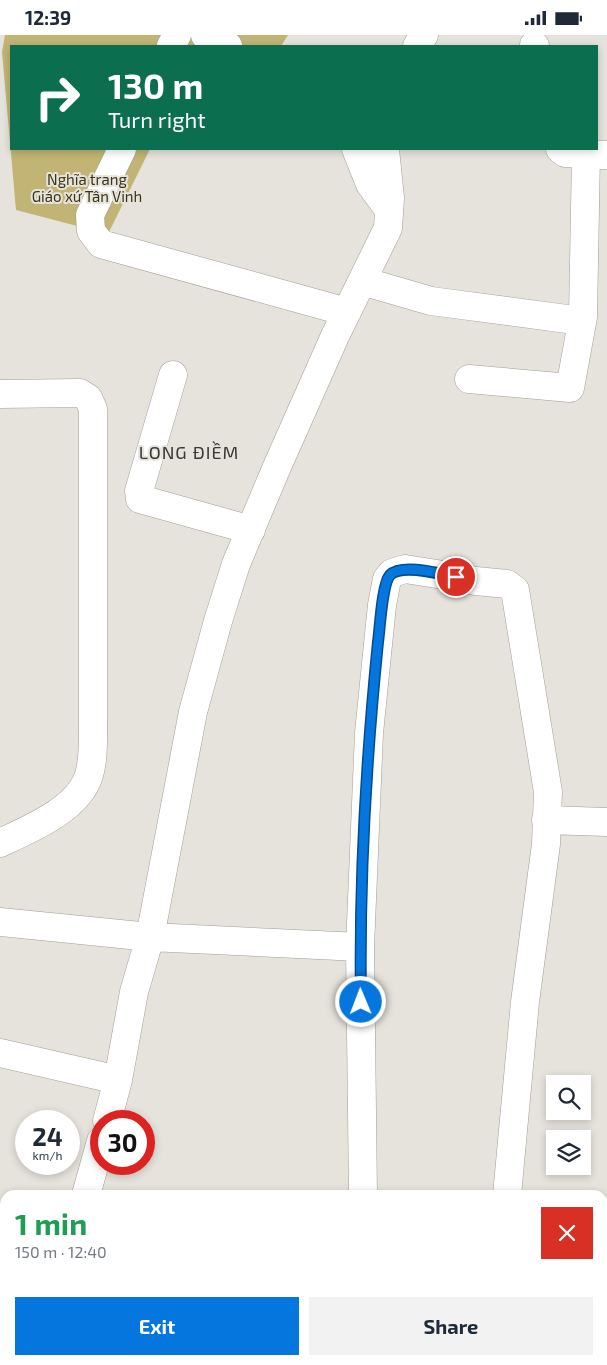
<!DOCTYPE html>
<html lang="en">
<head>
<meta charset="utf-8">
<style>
  :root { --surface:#fff; --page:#f2f2f3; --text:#1f2937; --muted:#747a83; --accent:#0576dd }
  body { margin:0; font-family:"Exo 2",sans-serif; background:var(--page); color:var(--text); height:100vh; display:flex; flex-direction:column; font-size:19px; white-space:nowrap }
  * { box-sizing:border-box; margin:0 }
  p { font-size:16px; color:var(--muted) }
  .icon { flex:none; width:28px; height:28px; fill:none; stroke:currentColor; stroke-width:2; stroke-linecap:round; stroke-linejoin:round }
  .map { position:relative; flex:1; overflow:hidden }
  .details { position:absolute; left:0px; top:1155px; width:608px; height:175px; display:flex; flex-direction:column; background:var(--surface); border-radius:15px 15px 0 0; box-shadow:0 2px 8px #0003 }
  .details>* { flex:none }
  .guide { position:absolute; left:10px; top:10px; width:588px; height:105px; border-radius:0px; box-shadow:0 2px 8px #0003; background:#0b6e4f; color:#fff; overflow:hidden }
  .tools { position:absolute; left:546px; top:1040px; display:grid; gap:10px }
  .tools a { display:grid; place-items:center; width:45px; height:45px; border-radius:0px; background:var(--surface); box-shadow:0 2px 8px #0003; font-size:25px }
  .speed { position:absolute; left:15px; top:1075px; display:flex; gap:10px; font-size:25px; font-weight:700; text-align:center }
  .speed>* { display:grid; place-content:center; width:65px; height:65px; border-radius:50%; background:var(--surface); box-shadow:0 2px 8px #0003; line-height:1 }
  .speed small { font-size:12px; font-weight:400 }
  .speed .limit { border:8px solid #d22; background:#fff; color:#111 }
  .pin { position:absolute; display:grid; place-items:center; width:42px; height:42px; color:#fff; margin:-21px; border:2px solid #fff; border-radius:50%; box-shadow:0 1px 5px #0007 }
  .me { position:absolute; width:55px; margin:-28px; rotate:359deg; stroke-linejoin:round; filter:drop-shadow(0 0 4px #0008) }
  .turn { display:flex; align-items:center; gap:18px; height:105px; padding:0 15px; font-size:22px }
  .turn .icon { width:65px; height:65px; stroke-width:2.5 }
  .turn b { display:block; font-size:35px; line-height:42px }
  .round { display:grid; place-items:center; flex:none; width:52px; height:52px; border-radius:0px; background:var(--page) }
  .summary { display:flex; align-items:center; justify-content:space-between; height:85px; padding:0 15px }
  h1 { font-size:30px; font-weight:700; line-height:38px; color:#1e9e55 }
  .primary-button { display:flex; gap:10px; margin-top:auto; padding:10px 15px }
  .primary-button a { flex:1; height:58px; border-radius:0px; background:var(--accent); color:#fff; font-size:20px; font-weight:700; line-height:58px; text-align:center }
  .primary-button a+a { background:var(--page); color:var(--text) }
  .status { display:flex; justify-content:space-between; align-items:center; height:35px; padding:0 25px; background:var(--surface); direction:ltr }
  .status svg { height:14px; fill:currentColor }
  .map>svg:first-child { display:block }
</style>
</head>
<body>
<div class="status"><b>12:39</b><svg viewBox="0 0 49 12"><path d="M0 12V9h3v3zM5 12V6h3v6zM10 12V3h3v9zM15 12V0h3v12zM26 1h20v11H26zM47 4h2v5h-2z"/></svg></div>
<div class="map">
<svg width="607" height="1330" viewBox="0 0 607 1330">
  <rect width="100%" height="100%" fill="#e5e3db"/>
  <path fill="#c1b474" d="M5,0H288L281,11H11V114H150L108,199L16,175L2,17Z"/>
  <path fill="#a9a79f" stroke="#939189" d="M390,1325H420V1330H391Z
    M429,1325H554V1330H429Z"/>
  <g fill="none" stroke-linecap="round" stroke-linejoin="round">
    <defs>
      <path id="minor" d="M205,0L228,11
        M534,10L535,11
        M171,11L177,0
        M417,11L424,0
        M122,114L90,180L91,196L101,209L347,277
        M356,114L370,149L389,175
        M560,114L565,118L607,120
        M362,246L431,266L582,286
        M173,340L139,456L140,464L251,495
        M469,344L570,353L583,282L586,119
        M0,359L80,358L88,363L93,374V686C93,703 94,723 89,740C79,774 30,794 0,808
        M546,785L607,787
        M0,887L150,902L360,912
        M0,1018L118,1045
        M107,1086L118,1045L134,957L150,902L193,677L218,586L236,529L276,434L335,301L388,193L390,163L385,114
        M86,1160L101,1106
        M363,1160L360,912L369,698L382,570L387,544L392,538L405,534L456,542L476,546L507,549L515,555L548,757L546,809L525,967L507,1160
        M602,1204H607
        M0,1305H5
        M149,1325V1330
        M366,1325V1330
        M27,1330L29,1325"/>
    </defs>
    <use href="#minor" stroke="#a09f97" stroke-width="29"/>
    <use href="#minor" stroke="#fff" stroke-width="28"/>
  </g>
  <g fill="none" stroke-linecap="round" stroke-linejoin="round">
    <defs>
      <path id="route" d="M361,967C359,847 366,726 378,607C380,593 382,549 390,540C402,528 441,539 456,542"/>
    </defs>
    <use href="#route" stroke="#034d90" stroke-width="12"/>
    <use href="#route" stroke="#0576dd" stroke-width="9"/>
  </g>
  <g text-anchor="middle" stroke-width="4" stroke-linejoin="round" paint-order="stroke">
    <g font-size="15" fill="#3b3415" stroke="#e5e3db">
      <text x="87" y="150">Nghĩa trang<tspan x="87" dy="17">Giáo xứ Tân Vinh</tspan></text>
    </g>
    <g font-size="18" letter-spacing="1" fill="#393935" stroke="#e5e3db">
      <text x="189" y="424">LONG ĐIỀM</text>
    </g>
  </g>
</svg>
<div class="tools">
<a><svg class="icon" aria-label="search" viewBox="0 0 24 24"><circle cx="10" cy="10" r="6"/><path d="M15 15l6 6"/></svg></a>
<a><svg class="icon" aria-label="layers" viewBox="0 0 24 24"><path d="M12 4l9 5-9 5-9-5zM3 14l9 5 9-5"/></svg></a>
</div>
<div class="speed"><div>24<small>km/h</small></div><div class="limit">30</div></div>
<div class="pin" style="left:456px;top:542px;background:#d93025"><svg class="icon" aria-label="arrive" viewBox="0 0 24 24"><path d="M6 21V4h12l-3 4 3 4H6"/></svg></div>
<svg class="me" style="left:361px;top:967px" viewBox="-20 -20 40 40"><circle r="17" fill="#0576dd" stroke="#fff" stroke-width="3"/><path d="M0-11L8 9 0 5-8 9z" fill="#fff"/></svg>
<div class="guide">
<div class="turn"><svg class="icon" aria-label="right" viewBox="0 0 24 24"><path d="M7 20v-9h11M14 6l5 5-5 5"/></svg><div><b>130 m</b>Turn right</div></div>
</div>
<section class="details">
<div class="summary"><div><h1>1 min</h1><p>150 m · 12:40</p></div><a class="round" style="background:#d93025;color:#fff"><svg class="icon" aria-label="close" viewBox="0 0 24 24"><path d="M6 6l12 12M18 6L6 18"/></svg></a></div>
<div class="primary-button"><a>Exit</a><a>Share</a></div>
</section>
</div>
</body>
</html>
